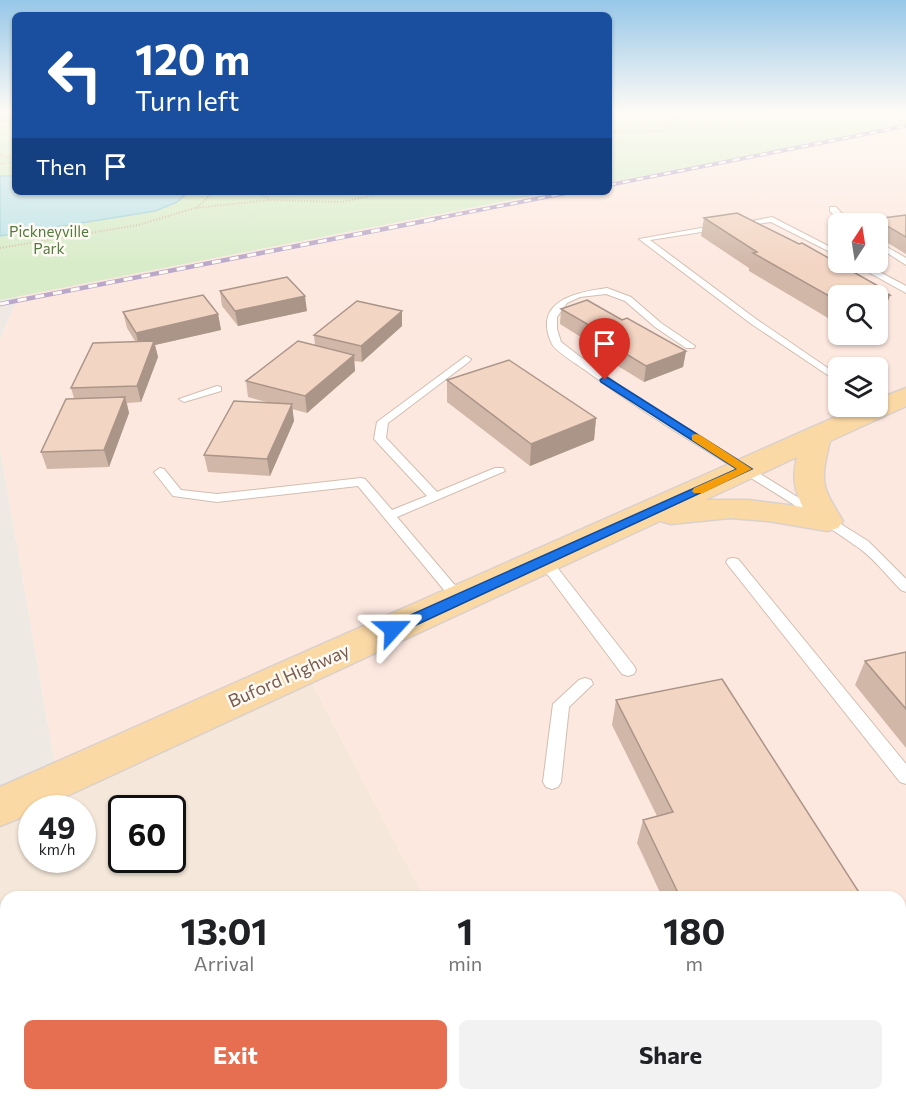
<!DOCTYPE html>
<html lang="en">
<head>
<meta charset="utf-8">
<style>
  :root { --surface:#fff; --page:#f2f2f2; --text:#202124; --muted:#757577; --accent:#e76f51 }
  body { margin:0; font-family:Commissioner,sans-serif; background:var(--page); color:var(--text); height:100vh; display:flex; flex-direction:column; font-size:22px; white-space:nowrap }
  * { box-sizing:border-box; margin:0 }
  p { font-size:20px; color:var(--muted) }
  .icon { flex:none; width:33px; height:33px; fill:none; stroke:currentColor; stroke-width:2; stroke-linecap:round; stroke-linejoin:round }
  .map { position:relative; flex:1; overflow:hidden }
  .panel { position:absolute; left:0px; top:891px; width:906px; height:210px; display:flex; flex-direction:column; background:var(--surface); border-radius:18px 18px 0 0; box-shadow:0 2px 4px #0004 }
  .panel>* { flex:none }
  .guide { position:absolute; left:12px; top:12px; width:600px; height:183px; border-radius:9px; box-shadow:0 2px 4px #0004; background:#1a4fa0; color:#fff; overflow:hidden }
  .needle { width:39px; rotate:12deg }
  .buttons { position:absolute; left:828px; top:213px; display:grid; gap:12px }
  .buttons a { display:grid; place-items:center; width:60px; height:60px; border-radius:9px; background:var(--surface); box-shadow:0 2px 4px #0004; font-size:30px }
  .speed { position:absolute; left:18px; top:795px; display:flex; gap:12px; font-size:30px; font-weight:700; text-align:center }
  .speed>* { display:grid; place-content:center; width:78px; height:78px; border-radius:50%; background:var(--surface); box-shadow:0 2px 4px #0004; line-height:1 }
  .speed small { font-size:15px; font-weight:400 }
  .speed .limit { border:3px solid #111; border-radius:9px; background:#fff; color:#111 }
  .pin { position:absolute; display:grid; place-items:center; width:51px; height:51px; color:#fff; margin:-62px -26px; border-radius:50% 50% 50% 0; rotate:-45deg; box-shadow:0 0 6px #0007 }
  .pin .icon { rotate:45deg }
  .me { position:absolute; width:66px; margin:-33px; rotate:66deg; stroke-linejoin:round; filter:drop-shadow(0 0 4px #0008) }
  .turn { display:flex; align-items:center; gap:21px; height:126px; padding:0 24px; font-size:27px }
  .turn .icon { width:78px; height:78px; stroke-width:2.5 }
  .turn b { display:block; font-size:42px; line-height:51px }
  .then { display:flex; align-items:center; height:57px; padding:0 24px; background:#0003; gap:12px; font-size:22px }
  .eta { display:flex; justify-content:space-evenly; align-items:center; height:102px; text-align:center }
  .eta b { font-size:36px; font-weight:700; line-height:42px }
  .cta { display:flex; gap:12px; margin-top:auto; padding:12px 24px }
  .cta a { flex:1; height:69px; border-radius:9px; background:var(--accent); color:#fff; font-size:24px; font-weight:700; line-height:69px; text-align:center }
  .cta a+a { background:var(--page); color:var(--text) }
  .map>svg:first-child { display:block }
</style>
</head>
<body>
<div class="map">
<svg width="906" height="1101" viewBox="0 0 906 1101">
  <rect width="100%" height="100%" fill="#fdf6ec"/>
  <path fill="#f5e8da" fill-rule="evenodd" d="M310,679L424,897H6V1095H528L531,1101H0V822ZM32,808H82V860H32ZM122,808H172V860H122Z"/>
  <path fill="#fde8e0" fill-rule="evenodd" d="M906,124V1101H531L528,1095H900V897H424L310,679L60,794L0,449V340L19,296L552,192H609V182L809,146ZM838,224H878V262H838ZM838,296H878V334H838ZM838,368H878V406H838Z"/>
  <path fill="#efe9e4" d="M19,296L7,323L0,340V300Z
    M0,449L60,794L0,822Z"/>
  <path fill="#d8ecc9" d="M0,112H15V192H552L0,300Z
    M609,112H906V124L809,146L609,182Z"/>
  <path fill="#bfe3e8" stroke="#a5d3da" stroke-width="1.5" d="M0,176H15V192H188L177,202L155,211L0,236Z"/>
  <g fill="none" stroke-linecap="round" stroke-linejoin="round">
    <defs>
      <path id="lane" d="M830,207H836L851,224H842L830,211Z
        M772,217L838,251V256L771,222L737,227L733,225Z
        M718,225H721V229L650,240L756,319L838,375V382L750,323L639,239Z
        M878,242L906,258V265L878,247Z
        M850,262H861L906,286V293Z
        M607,288L631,297L661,323L695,346L694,348H686L655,327L625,301L606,294L580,297L567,303L557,317V329L561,342L578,355L624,389L868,541L906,579V592L901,590C887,576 873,557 856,546C768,484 672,435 585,370C577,364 554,351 551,342C533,300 578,292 607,288Z
        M466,356L471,359L470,361L388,423L386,438L437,492L495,468H503L505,471L397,517L464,596L466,599L464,602H454L358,486L217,502L173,496L154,472L160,468L164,469L181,490L217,494L361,478L365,479L392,510L427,496L374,439L377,422Z
        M217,386L221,387V391L184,402L179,399Z
        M544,556L549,557L634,666L636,670L634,674L628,676L622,674L539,563L537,560Z
        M733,558L738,559L906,764V784L900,782L728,565L726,562L728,559Z
        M585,678L591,680L593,684L569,707L561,782L558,787L552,789L546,787L543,782L553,704L579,680Z"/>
      <path id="primary" d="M906,388V406L830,441C820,483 821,485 843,521L838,528L827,531L768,521L730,518L671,524L660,521L41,808H32V813L0,826V787L860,406H878V399ZM797,457C792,476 794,490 803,507L749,500H705Z"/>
    </defs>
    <use href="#lane" stroke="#d1beb0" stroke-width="2"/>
    <use href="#primary" stroke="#dad1cd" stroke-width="3"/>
    <path stroke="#d9b8a5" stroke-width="2" stroke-dasharray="1 2" stroke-linecap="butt" d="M609,132L663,131L679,112
      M0,155L15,159
      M0,164L15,162
      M257,192L270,199
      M196,208L214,192
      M0,248L138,225L195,208L270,200L341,202L389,192"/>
    <use href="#lane" fill="#fff" fill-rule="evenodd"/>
    <use href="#primary" fill="#fbd9a5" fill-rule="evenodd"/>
    <defs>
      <path id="rail-far1" d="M609,185L906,126
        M428,220L572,192"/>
      <path id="rail" d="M0,304L435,219"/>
    </defs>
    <use href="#rail-far1" stroke="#b9a8c9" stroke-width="4"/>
    <use href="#rail" stroke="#b9a8c9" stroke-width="4.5"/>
    <use href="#rail-far1" stroke="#fffaf3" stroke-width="2" stroke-dasharray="7" stroke-linecap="butt"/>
    <use href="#rail" stroke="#fffaf3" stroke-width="3" stroke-dasharray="9" stroke-linecap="butt"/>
  </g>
  <path fill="#d1b7a8" d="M0,112H15V121H0Z
    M906,215V254L878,237V224H873L875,219Z
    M704,218L880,287L879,289L890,295L883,315L838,296V324L749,271V268L701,236Z
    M220,291L307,311L238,326L222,306Z
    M561,309L622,320L686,351L683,367L644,382L587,347V341L560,324Z
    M123,312L218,314L221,330L155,345L158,357L141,402L127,403L129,413L109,467L47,469L41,452L74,398L71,388L135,341L127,328Z
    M402,326L362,362L354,361L355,371L307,413L292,409L294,421L270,476L208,472L204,455L270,403L248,397L246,381L315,345L314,335Z
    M447,380L596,418L594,440L530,466L447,402Z
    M906,652V748L855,685L865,661Z
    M616,700L862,897H662L637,843L643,820L657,816L612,725Z"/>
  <path fill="#aa9588" d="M890,295L883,315L878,316V297Z
    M305,296L307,311L238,326L235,311Z
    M402,311V326L362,362L361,346Z
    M218,314L221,330L155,345L158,357L141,402L137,386L139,348L136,333Z
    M686,351L683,367L644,382L646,366Z
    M354,355L355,371L307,413L305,396Z
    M125,397L129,413L109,467L104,450Z
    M292,404L294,421L270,476L267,459Z
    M596,418L594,440L530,466L531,444Z
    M6,1084V1095H42L28,1101H0V1086Z"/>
  <path fill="#f3d5c3" stroke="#aa9588" stroke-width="1.5" d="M737,213L799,244L802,243L880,287H876L890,295L878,297V296H838V301L753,253L757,252L704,218Z
    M906,215V237L875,219Z
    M287,277L305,296L235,311L220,291Z
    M203,295L218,314L136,333L123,312Z
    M587,300L622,320L627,318L686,351L646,366L588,331L596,329L561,309Z
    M357,301L402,311L361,346L314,335Z
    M154,341L137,386L71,388L93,343Z
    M298,341L354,355L305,396L246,381Z
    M509,360L596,418L531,444L447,380Z
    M125,397L104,450L41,452L66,399Z
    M234,401L292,404L267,459L204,455Z
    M906,652V709L865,661Z
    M722,679L862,897H726L725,895L718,897H680L643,820L673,812L616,700Z
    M6,1001V1084L0,1086V1004Z"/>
  <linearGradient id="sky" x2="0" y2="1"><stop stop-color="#97c7e8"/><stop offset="0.42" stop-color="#fefbf6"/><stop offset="1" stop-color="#fefbf6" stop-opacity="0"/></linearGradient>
  <rect width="906" height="266" fill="url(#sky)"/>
  <path fill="#1a73e8" stroke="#114b97" stroke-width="1.5" d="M605,376L752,469L399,633H388L386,629L388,625L737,469L601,382L600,380Z"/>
  <path fill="#f59e0b" d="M696,434L700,435L752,469L703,493H694L692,491L694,488L737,469L692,440V435Z"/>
  <g text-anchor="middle" stroke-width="5" stroke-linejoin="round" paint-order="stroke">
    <g font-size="15" fill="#537a41" stroke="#fffaf3">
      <text x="49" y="237">Pickneyville<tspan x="49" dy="17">Park</tspan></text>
    </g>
    <g font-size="18" fill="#7a5c4d" stroke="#fffaf3">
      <text transform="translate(289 676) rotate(-24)" y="6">Buford Highway</text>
    </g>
  </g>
</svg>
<div class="buttons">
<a><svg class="needle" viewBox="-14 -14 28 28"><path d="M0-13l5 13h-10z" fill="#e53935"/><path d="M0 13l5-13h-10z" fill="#757577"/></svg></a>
<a><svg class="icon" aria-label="search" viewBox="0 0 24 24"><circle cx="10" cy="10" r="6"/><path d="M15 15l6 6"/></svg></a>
<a><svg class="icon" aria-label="layers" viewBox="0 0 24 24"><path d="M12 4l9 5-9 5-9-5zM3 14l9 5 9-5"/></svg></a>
</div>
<div class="speed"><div>49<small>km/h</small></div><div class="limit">60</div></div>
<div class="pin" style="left:605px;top:380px;background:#d93025"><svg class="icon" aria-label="arrive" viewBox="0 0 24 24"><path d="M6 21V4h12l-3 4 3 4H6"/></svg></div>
<svg class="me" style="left:393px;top:629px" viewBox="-20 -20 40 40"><path d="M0-17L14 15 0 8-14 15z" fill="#1a73e8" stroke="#fff" stroke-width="4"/></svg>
<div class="guide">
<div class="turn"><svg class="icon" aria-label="left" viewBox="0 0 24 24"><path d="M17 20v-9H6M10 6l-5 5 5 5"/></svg><div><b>120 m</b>Turn left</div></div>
<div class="then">Then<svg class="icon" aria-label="arrive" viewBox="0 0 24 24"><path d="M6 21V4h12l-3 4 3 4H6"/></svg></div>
</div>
<section class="panel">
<div class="eta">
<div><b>13:01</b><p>Arrival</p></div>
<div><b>1</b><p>min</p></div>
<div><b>180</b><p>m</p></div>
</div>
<div class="cta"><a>Exit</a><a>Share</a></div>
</section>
</div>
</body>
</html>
